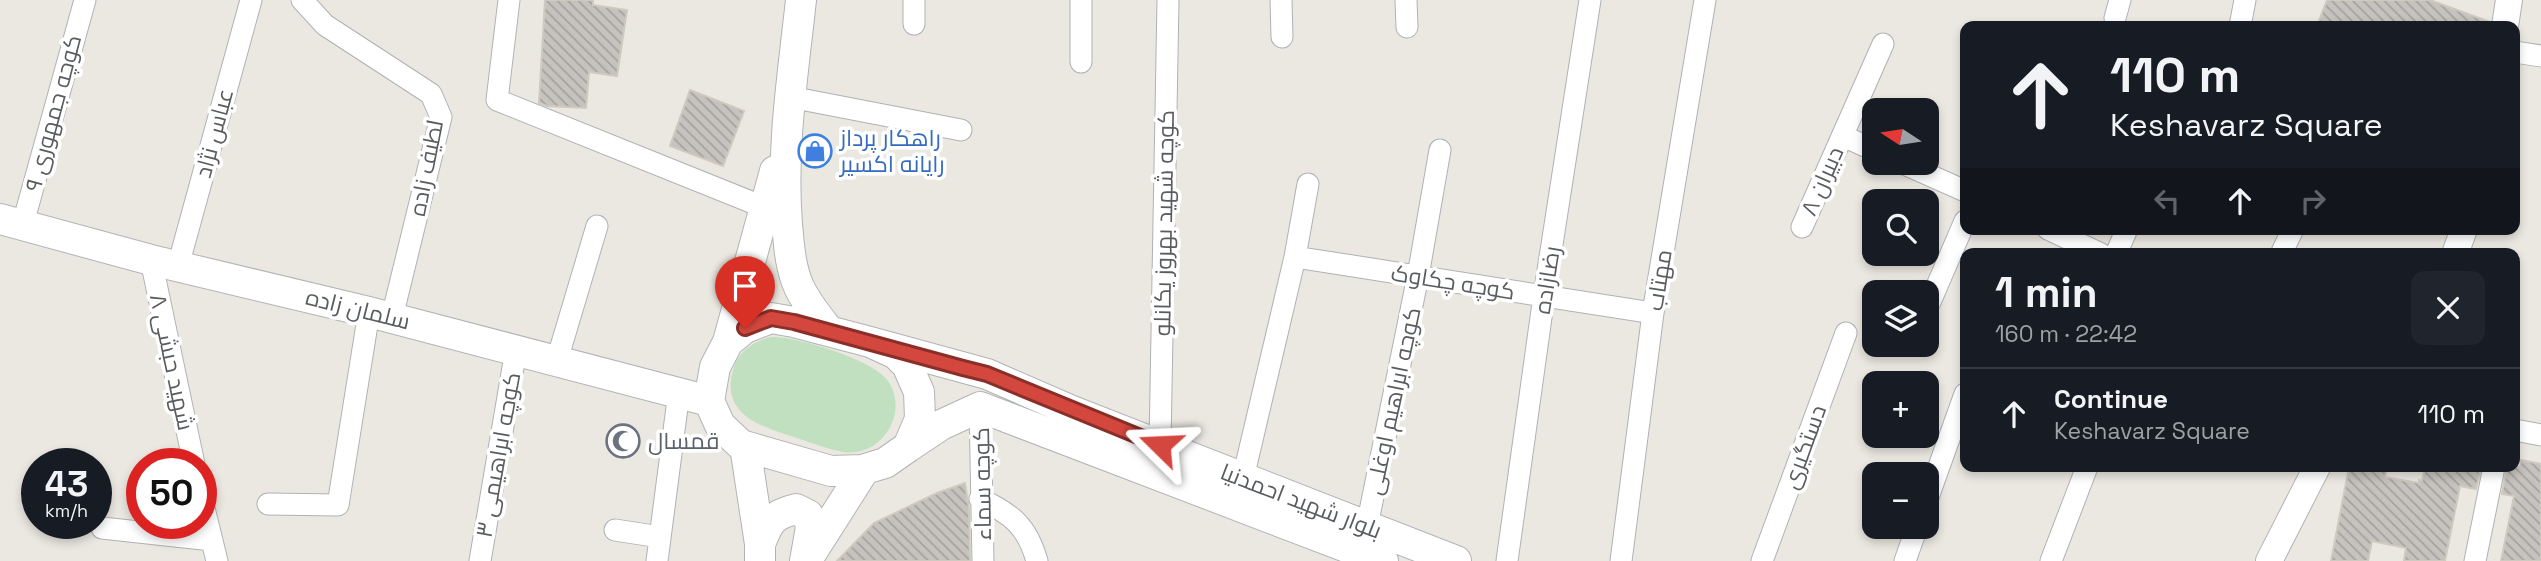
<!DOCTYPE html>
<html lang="en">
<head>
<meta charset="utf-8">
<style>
  :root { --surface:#171b24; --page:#20242c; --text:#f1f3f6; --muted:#9ea1a6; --line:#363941 }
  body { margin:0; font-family:"Space Grotesk",Cairo,sans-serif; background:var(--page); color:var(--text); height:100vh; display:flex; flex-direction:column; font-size:26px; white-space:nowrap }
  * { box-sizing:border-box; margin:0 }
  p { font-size:23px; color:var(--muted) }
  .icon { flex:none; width:38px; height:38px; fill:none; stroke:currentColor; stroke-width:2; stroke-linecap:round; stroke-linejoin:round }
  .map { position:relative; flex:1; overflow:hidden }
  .drawer { position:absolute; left:1960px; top:248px; width:560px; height:224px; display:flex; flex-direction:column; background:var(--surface); border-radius:14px; box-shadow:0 4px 10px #0003 }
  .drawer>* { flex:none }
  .banner { position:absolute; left:1960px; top:21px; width:560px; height:214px; border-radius:14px; box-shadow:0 4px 10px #0003; background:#171b24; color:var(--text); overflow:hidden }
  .needle { width:46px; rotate:282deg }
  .tools { position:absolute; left:1862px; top:98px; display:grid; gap:14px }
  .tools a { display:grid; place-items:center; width:77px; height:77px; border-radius:14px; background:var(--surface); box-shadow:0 4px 10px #0003; font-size:35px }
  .speed { position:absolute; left:21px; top:448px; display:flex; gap:14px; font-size:35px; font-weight:700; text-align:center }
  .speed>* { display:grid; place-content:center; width:91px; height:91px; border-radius:50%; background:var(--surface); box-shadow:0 4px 10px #0003; line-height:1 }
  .speed small { font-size:18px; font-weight:400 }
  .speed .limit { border:10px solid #d22; background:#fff; color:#111 }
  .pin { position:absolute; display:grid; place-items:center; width:60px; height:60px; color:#fff; margin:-72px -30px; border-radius:50% 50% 50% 0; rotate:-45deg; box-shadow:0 0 7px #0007 }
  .pin .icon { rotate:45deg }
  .me { position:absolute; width:77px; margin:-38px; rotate:291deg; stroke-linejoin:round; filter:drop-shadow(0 0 5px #0008) }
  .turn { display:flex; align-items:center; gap:24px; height:147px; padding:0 35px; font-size:32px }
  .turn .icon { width:91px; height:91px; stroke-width:2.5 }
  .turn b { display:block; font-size:49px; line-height:60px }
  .lanes { display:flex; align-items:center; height:66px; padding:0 35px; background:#0003; justify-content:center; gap:35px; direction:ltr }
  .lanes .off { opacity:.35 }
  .round { display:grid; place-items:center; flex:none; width:74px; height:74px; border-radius:14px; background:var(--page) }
  .head { display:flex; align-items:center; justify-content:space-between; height:119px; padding:0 35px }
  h1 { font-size:42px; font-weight:600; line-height:52px }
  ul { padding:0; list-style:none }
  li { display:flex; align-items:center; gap:21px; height:91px; padding:0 35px; border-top:2px solid var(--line) }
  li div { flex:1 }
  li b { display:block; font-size:26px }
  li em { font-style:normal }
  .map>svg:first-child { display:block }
</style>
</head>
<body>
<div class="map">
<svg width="2541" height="561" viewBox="0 0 2541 561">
  <defs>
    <pattern id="building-back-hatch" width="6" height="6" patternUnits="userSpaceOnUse" patternTransform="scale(1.75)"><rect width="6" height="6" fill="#c6c3be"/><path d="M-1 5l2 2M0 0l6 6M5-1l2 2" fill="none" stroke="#a4a29e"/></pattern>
  </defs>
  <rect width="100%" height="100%" fill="#ebe8e1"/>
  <path fill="#c1e0c0" d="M771,337C795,336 875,360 888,381C910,413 881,458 843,452C827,449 812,443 797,438C763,427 720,416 733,370C738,352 753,341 771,337Z"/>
  <path fill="url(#building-back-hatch)" stroke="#cfcac0" stroke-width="2" d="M545,0H593V5L627,10L617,76L589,72L586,108L547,106L539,103Z
    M2327,0H2430L2490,22V26H2317Z
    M690,90L744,111L723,166L670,146Z
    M2521,460L2541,464V561H2501L2514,496L2502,494L2507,467H2520Z
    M2349,467H2387L2385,477L2419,483V480L2422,481L2425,467H2481L2476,489L2460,486L2445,561H2404L2406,548L2372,541L2368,561H2331Z
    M965,483L969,509L970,561H837L874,523L937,493Z"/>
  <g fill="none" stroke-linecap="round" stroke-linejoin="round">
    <defs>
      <path id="minor" d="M302,0L325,25L431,94L441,117L392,317
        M509,0L497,100L766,208
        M1281,0L1282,37
        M1406,0L1407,27
        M2115,18L2120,0
        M914,24V0
        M2240,26L2245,0
        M2515,52L2541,56
        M1081,62V0
        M790,97L961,130
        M1843,136L1874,150
        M1902,163L1965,191
        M22,227L85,0
        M1802,227L1883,44
        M2048,229L2101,254
        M2116,254L2127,229
        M2281,254L2293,229
        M1295,257L1653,313
        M151,260L194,464
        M178,266L251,0
        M1930,302L1965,221
        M557,360L597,226
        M980,407L983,561
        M2515,430L2541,435
        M1160,445L1168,0
        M1243,478L1295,257L1308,184
        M201,496L217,561
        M980,499C1012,514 1027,526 1037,561
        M1927,500L1965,394
        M268,504L338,505L369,312
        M1367,526L1418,276L1440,150
        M102,528L212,540
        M615,530L660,537
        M480,561L516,350
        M657,561L679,392
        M1507,561L1544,296L1590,0
        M1621,561L1653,313L1705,0
        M1762,561L1846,333
        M1905,561L1917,527
        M2051,561L2087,467
        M2475,561L2494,467"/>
      <path id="tertiary" d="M2505,26L2509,0
        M2455,254L2464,229
        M2269,561L2317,467"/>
      <path id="secondary" d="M801,0C793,74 781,149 787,224C789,245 790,267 799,287C807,304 818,317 829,331
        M0,219L151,260L369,312L709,401
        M728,342L775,171
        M870,342L896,354L907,365L919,392L920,419L908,447L885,463L862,470L831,471L741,445L720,425L709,401L715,367L728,342L745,328L771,318L794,322L870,342L987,374L1072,411L1456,561
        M745,446L760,544V561
        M908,447L941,425L980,407L1383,561
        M760,544C769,521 772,515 796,509L808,515L811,527L805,561
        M810,555L864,470"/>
    </defs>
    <use href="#minor" stroke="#afb2b5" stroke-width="23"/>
    <use href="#tertiary" stroke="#afb2b5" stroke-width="28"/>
    <use href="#secondary" stroke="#b1b4b7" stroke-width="32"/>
    <use href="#minor" stroke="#fff" stroke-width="21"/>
    <use href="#tertiary" stroke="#fff" stroke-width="26"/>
    <use href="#secondary" stroke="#fff" stroke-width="30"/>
  </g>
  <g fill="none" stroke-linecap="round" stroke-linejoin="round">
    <defs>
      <path id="route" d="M745,328L771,318L794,322L963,368L987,374L1160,445"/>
    </defs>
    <use href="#route" stroke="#8a2e28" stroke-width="18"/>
    <use href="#route" stroke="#d4473e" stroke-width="12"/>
  </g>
  <defs>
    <symbol id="shop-ring" viewBox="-11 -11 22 22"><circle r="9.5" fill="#fff" stroke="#3f7fe0" stroke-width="1.5"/><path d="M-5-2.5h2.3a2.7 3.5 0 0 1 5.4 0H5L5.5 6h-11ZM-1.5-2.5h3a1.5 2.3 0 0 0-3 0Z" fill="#3f7fe0"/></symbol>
    <symbol id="mosque-ring" viewBox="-11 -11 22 22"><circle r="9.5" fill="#fff" stroke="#6b7280" stroke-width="1.5"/><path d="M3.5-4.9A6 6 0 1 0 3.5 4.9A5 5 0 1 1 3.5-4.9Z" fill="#6b7280"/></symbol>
  </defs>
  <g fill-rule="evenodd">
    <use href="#shop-ring" x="796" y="132" width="38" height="38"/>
    <use href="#mosque-ring" x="604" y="422" width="38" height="38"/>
  </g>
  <g text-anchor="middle" stroke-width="7" stroke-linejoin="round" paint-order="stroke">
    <g font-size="23" fill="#5a5d60" stroke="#fff">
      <text transform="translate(53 113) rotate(-75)" y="8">کوچه جمهوری ۹</text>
      <text transform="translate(214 133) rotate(-75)" y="8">عباس نژاد</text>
      <text transform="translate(426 168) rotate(-79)" y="8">لطیف زاده</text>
      <text transform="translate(1822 181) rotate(-66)" y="8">دبیران ۸</text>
      <text transform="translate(1164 223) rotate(-89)" y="8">کوچه شهید بهروز یکانلو</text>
      <text transform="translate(1547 280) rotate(-81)" y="8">رضازاده</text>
      <text transform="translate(1659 280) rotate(-81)" y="8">مهتاب</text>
      <text transform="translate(1453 282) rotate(9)" y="8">کوچه چکاوک</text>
      <text transform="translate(358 309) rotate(14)" y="8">سلمان زاده</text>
      <text transform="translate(172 362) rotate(78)" y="8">شهید حبشی ۸</text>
      <text transform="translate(1393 401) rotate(-78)" y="8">کوچه ابراهیم اوغلی</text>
      <text transform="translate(1804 447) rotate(-70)" y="8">دستگیری</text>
      <text transform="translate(498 455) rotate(-80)" y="8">کوچه ابراهیمی ۳</text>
      <text transform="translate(982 484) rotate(-91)" y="8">کوچه سماء</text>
      <text transform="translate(1301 501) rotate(21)" y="8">بلوار شهید احمدنیا</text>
    </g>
    <g font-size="23" fill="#366cbe" stroke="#fff" text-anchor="start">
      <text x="840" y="146">راهکار پرداز<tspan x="840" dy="26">رایانه اکسیر</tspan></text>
    </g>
    <g font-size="23" fill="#5b616d" stroke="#fff" text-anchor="start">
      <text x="648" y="449">قمسال</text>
    </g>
  </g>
</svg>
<div class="tools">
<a><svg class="needle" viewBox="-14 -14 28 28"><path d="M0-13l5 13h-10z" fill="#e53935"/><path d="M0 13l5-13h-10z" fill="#9ea1a6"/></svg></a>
<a><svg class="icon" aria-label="search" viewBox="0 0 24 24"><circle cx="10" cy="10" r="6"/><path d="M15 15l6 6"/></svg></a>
<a><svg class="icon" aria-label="layers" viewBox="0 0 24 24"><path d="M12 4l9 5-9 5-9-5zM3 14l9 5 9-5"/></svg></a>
<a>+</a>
<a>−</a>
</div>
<div class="speed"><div>43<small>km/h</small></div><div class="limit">50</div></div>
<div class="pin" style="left:745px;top:328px;background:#d93025"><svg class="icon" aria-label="arrive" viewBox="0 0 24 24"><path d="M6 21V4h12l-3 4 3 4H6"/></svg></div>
<svg class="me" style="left:1160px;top:445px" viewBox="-20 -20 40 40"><path d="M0-17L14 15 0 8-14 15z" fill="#d4473e" stroke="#fff" stroke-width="4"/></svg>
<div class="banner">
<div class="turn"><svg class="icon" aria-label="ahead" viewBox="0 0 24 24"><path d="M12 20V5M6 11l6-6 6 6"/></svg><div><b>110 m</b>Keshavarz Square</div></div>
<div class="lanes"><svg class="icon off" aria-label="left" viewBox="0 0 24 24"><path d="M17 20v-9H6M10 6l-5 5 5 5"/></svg><svg class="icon" aria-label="ahead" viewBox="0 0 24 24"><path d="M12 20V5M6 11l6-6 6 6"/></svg><svg class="icon off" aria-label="right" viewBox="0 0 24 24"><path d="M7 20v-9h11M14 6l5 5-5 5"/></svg></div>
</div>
<section class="drawer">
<div class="head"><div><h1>1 min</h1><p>160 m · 22:42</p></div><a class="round"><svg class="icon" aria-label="close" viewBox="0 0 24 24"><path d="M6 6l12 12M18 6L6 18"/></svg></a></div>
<ul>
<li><svg class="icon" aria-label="ahead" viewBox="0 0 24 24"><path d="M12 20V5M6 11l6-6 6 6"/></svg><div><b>Continue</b><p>Keshavarz Square</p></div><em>110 m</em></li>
</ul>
</section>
</div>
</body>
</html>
